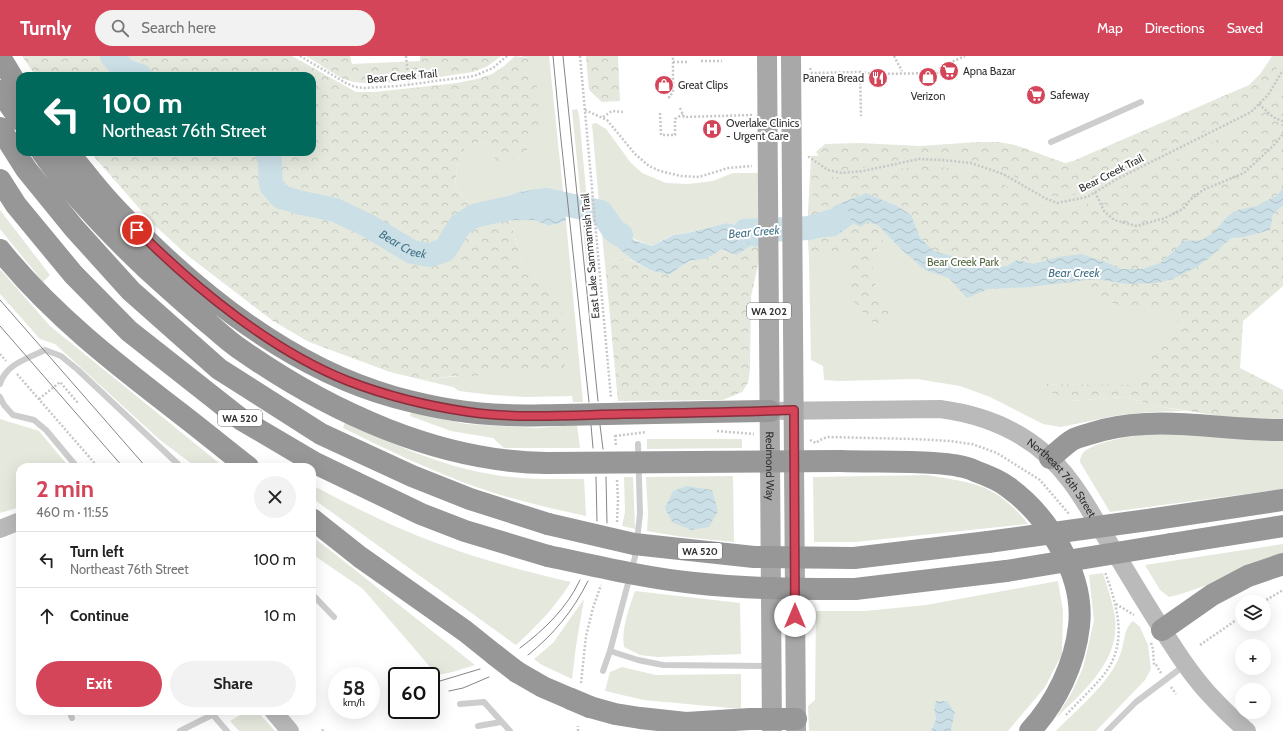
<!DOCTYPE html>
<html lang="en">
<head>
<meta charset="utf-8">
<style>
  :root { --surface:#fff; --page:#f2f2f2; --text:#222; --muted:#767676; --line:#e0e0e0; --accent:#d4455a }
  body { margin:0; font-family:Cabin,sans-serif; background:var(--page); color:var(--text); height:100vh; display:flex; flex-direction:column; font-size:15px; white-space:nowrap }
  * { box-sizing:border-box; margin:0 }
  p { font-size:13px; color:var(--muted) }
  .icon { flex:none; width:22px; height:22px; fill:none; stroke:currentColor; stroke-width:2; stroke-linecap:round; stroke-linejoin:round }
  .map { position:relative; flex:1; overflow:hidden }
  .side { position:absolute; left:16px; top:407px; width:300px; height:252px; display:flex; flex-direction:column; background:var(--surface); border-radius:12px; box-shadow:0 4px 16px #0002 }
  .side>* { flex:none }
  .guide { position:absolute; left:16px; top:16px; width:300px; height:84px; border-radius:12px; box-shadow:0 4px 16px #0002; background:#00695c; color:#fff; overflow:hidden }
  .controls { position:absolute; left:1235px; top:539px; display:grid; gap:8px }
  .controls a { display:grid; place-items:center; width:36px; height:36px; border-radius:50%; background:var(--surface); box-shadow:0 4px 16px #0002; font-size:20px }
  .speed { position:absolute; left:328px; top:611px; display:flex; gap:8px; font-size:20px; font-weight:700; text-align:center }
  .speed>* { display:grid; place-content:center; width:52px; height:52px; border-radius:50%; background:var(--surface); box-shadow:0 4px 16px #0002; line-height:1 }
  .speed small { font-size:10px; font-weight:400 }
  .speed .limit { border:2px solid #111; border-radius:6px; background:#fff; color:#111 }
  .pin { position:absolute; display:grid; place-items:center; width:34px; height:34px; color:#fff; margin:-17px; border:2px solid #fff; border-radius:50%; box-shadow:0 1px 4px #0007 }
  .me { position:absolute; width:44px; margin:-22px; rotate:0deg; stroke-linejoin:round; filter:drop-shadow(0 0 3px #0008) }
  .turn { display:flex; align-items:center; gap:14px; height:84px; padding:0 20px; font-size:18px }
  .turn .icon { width:52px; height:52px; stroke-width:2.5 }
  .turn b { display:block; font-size:28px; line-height:34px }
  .round { display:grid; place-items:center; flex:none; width:42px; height:42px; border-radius:21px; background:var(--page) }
  .headline { display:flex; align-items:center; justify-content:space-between; height:68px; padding:0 20px }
  h1 { font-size:24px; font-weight:700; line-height:30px; color:var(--accent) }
  .button { display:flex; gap:8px; margin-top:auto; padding:8px 20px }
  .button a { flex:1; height:46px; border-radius:24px; background:var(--accent); color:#fff; font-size:16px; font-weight:700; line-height:46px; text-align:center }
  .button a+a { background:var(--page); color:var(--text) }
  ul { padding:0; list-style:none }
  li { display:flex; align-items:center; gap:12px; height:56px; padding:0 20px; border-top:1px solid var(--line) }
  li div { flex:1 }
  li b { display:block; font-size:15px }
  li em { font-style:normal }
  header { display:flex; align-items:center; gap:24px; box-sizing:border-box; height:56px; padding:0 20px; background:var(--accent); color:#fff }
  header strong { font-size:19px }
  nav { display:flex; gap:22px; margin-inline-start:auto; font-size:14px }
  .search { width:280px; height:36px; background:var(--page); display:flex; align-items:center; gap:10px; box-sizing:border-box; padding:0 14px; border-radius:22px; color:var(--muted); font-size:15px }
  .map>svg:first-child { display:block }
</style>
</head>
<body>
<header>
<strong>Turnly</strong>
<div class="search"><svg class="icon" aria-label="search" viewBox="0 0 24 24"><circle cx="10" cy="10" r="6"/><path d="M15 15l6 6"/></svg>Search here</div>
<nav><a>Map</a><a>Directions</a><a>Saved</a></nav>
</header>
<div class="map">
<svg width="1283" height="675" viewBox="0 0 1283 675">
  <defs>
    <pattern id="forest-crowns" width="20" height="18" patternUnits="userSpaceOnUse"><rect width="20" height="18" fill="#e4e8dd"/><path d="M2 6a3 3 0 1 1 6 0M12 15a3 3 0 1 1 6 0" fill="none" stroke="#c4c7be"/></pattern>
    <pattern id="water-waves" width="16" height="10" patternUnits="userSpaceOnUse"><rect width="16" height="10" fill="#cbdfe7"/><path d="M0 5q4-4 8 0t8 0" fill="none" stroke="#afc0c6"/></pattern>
  </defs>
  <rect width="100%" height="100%" fill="#fff"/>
  <path fill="#e4e8dd" d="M521,0H549L563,135L543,132L518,136L472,154L455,128L458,104L465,92L482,85L492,94L496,106H507L528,2Z
    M1272,0H1283V222L1230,258L1228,332L1046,328L1071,345L1125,341L1156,350L1185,355L1150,356L1119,359L1061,371L1043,368L990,341L960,330L917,323L840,325L824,324L823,310L811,304L808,156L811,100L977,92L1079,122L1264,25L1274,9L1269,5Z
    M577,53L579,59L580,69L587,145L581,144L572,54Z
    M596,67L606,73L631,107L642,117L666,127L688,128L713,125L733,117H759L760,173L726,167L688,177L672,179L652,190L634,183L599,147L592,68Z
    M0,154L50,219L43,226L0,173Z
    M582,160L588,161L592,212H587Z
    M510,164H534L549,170L566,165L583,346H573L572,340L526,341L492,339L459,335L453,331L423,324C450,320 478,319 505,316L560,247L522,205Z
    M601,169L618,192L634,205L619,202L605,208Z
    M0,213L50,270L224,411H196L160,384L55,288L40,283L0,238Z
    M411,356L466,368L537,372L577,369L580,392H504L493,382L451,375L410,360Z
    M0,363L39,375L69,411H20V451L0,457Z
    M345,366C391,387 440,410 490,418C522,424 553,423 584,423L586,460C538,450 490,438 445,419C410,405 376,388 343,372Z
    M1189,378L1283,381V433L1110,456L1080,406C1080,402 1081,400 1083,397C1091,387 1129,380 1142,379C1158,377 1174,378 1189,378Z
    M647,383H742V392L647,393Z
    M927,419C948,423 972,425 991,435C1005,443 1018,455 1028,468L855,486H814L813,421Z
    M733,420L734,486L683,481L647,475L648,458L646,421Z
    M624,421H633L635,473L622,470L625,456Z
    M312,429C353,451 395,472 439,488C482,504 527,516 571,526C555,551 538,569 516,589L312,442Z
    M312,481L326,491L475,609L453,616L437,619L363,533L312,498Z
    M1283,488V503L1181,538L1169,541L1160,534L1145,509Z
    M1103,517C1107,531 1113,546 1115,562C1120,605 1084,635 1056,662L1072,636L1083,612L1094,565L1089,519Z
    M1058,525L1063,555L1062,598L1045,631L1008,675H951L955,657L934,653L936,663L931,675H809L808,650L815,644L816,555H865L926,549Z
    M635,535L740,547L741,598L657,601L640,599L624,591C621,572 629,553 635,535Z
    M584,543L576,590L572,623L542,609L534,603L553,587Z
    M1133,565L1140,571L1148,589L1151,613L1145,624L1096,675H1056C1077,653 1109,628 1120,599C1125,588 1123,573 1133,565Z
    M622,611L656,619L741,618V653L644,644L605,635L610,616Z
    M247,655H257L275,675H239L230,665Z"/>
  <path fill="url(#forest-crowns)" d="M22,0H292L356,36H375L457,27L477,23L492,18L504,10L515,0L528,2L538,34V69L527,94L507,106H496L492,94L482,85L465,92L458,104L455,128L472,154L481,165L510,164L522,205L560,246L570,295L563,314L505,316L475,320H453L423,324L390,316L309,286L273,265L187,199L152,167L90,96H312V20H36Z
    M306,0H350L352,8L420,5V0H501L488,10L473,16L419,24L374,28L353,26L341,22Z
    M586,0H618L620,45L602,46L589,34Z
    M1269,5L1278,11L1260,39L1243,55L1216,70L1126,113L1092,133L1066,141L1051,140L1002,114L976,105L953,101L930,99L915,101L856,113L837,115L824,108L816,96L825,88L859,87L920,90L978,86H999L1015,89L1065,107L1073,105L1249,29L1260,18Z
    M1283,24V133L1276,140L1257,150L1238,154L1228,160L1214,176L1202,184L1183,185L1174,195L1160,207L1143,213H1121L1108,207L1058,201L1034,208L1017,204L1007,210L989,211L934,195L920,182L911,159L849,144L834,150L823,163L808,170V156L813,155L812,113L825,120L841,122L896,113L926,110L958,113L1003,128L1037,148L1058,153L1082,150L1231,77L1259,58L1275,38Z
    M1283,149V230L1243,265L1240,312L1283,334V365L1227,361L1156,350L1125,341L1071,345L1057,343L1046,328L1138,329L1151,311V297L1163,284L1179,271L1175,254L1163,250L1148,255L1121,250L1087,237L1082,225L1096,223L1128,228L1211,200L1231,182L1244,181Z
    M868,166L878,169L883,186L875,194L872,215L878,237L890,255L888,266L875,268L860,254L851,242L849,199H809L808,183L836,180L854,167Z
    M751,190L760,192V199L751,241L750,314L748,327L742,336L723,344L618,345L605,208L619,202L633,205L650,214L669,219L689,205L706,203L722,193L736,198Z"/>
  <path fill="url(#water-waves)" d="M543,132L563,135L566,165L549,170L534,164L482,165L472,154L518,136Z
    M1283,133V149L1273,158L1270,174L1244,181L1231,182L1211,200L1197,211L1173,223L1156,227L1128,228L1096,223L1029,231L988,233L967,242L949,222L925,214L900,192L878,169L868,166L860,171L854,167L836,180L808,183V170L823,163L834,150L866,137L897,150L911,159L920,182L934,195L989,211L1007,210L1017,204L1034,208L1058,201L1081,198L1108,207L1121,213H1143L1160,207L1174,195L1183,185L1202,184L1214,176L1228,160L1238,154L1257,150L1276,140Z
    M599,147L634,184L652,190L673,179L688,177L726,167L760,173V192L751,190L736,199L722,193L706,203L689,205L669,219L650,214L634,205L618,192L601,169Z
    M687,430L712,434L718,455L709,471L691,474L672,466L665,452L673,435Z
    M936,645H947L955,657L951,675H931L936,663L934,653Z"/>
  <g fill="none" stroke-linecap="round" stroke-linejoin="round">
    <g stroke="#cbdfe7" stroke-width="24">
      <path d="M112,0L125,15L140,20"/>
      <path id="s1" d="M268,96L270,106L271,129L281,141L302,147L335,154L367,169L412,196L430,199L445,194L460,169L474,160L491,156L546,144L601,156L614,175L621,179"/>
      <path d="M745,175L809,172L839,163"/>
    </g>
    <path stroke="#c7c7c7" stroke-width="2.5" stroke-dasharray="2 2" stroke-linecap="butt" d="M300,0L346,27L355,31L364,32L398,30L474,20L493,12L507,0
      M406,0L409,29
      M580,0L611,342
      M894,0L902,15
      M701,5H722
      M673,6H687
      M810,12L812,17L860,16L861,60
      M860,16L874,18L940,17V11L965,0
      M670,42L669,41L673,36V0
      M1259,48L1273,61L1282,65L1283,70
      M680,52L684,61L752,59
      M585,54L607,64L635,98L649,110L660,115L681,120L699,121L728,112L752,110
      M660,57L661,79H675V63L683,58
      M603,61L612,55L623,56
      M809,100V101L828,114L842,117L863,115L919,103L942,104L971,107L1003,118L1045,142L1057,147L1087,141L1117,123L1251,56L1268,39L1283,14
      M1095,136L1104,155L1114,164L1137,170L1165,162L1183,153L1190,144L1203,134L1244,117L1273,90L1283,78
      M0,298L6,305
      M17,318L98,411
      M39,343L60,326L78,347
      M717,375L754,378
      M615,379L616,390
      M615,380L646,376
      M810,384L816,387L820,384L827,381L915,383L949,385L972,388L997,397L1040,424L1069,458
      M617,424L618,444L617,466
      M1263,546L1283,534
      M1116,548L1134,559
      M1151,587L1153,593L1154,609H1156L1161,617
      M1200,589L1242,560
      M581,627L586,580L593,552L601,529
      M1171,631L1176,638
      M1066,659C1078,646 1091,634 1102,621C1129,589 1118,552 1105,516
      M322,675L324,673
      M578,675V670"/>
    <path stroke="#cdcdcd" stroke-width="6" d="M1051,86L1141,46
      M0,328C6,308 28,302 45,294L61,300L78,314L181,411
      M0,341L4,349L13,359L34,364L46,374L77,411
      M312,538L334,561
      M610,595L638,604L663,609L769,610
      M603,615L610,595L635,501L640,458L638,388
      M460,648L484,646L510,675
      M69,655L72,662
      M213,659L227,675
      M478,670L501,666
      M180,675L220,655
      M1107,675L1136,646L1185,609"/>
    <g stroke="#bababa" stroke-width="18">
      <path id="s2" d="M770,355L940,353C993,360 1039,382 1071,426C1084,443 1094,462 1105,480C1124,511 1142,542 1162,573C1176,595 1190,617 1208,637C1220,650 1233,663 1247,675"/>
      <path d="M0,473L20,465"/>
      <path d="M273,655L290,675"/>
    </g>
    <g stroke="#a8a8a8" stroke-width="20">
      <path id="s3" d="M767,0L772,675"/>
      <path d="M791,0L796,675"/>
    </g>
    <path stroke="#979797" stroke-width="22" d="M0,1L20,34
      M0,35L20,64
      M0,72L26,113L74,172L131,235L219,313L321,378L412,420L470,443L548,468
      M42,96C72,139 109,177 147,213C169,233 191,253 214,272C222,279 231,287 240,293C328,355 438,406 547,407
      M68,96C84,115 99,136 117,154C192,233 287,311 394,341C430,351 469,358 507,359C525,360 543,359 561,359
      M0,124L16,149L73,218L129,275L242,364L315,407L421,458L465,475L548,500
      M0,194C51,258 116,308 181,358C203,375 225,393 248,411
      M654,357L770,355
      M1050,402C1058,396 1065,388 1074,383C1083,379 1093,377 1103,374C1163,359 1223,375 1283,374
      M840,405C871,406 903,405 934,407C947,408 963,409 975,415C986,419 999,424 1008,431C1048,460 1085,519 1079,570C1075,608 1056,647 1030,675
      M312,463L360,501L465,575L495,599
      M1155,463L1283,444
      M1171,488L1283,470
      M854,502L988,486
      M855,533L1006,515
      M1162,574L1212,539L1248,520L1283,508
      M517,616L543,631L571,643
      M590,651L615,658L640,662L686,667L750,663H796"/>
    <path stroke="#858585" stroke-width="1" d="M553,0L560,74L589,346
      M563,0L598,345
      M0,244L146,411
      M0,270L123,411
      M591,369L593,392
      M600,369L603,393
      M596,421L597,465
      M606,421L607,467
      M520,592C544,574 567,552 580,524
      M528,599C554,578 573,555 588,525
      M440,625L480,613
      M449,635L463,632L489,621"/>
    <path stroke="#979797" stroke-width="22" d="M561,359L654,357
      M547,407L840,405
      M548,468L634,488L754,501L854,502
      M988,486L1155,463
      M548,500C596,510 645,522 694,527C748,533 801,533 855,533
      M1006,515L1171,488
      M495,599L517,616
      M571,643L590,651"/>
  </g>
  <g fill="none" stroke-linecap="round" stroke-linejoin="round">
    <defs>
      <path id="route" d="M137,174C195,232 272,295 348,325C387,340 428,350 469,356C520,363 572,359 623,358C680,357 737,356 794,354L795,560"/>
    </defs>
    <use href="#route" stroke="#8a2d3a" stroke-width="10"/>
    <use href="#route" stroke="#d4455a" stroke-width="7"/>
  </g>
  <defs>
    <symbol id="supermarket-disc" viewBox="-11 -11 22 22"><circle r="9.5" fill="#d4455a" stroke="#fff"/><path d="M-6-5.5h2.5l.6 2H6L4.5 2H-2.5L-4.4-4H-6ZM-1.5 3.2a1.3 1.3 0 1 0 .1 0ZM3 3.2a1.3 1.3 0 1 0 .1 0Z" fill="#fff"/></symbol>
    <symbol id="shop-disc" viewBox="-11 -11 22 22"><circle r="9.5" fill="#d4455a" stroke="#fff"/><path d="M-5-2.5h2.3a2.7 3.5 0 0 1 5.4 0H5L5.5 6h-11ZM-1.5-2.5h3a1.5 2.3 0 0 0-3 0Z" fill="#fff"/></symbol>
    <symbol id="restaurant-disc" viewBox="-11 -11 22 22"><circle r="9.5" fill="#d4455a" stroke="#fff"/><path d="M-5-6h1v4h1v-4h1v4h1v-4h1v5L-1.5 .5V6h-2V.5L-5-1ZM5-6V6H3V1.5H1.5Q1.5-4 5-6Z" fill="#fff"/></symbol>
    <symbol id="hospital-disc" viewBox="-11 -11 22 22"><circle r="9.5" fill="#d4455a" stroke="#fff"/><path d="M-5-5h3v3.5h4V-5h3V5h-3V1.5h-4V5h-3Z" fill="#fff"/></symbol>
  </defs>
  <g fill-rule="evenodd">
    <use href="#supermarket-disc" x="938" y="4" width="22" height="22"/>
    <use href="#shop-disc" x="917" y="10" width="22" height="22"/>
    <use href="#restaurant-disc" x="867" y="11" width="22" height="22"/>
    <use href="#shop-disc" x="653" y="18" width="22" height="22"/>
    <use href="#supermarket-disc" x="1025" y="28" width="22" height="22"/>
    <use href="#hospital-disc" x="701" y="62" width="22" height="22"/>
  </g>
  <g text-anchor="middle" stroke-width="4" stroke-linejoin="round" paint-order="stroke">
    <g fill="#fff" stroke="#6e6e6e" stroke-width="1">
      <rect x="747" y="247" width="44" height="16" rx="3"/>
      <rect x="218" y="354" width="44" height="16" rx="3"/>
      <rect x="678" y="487" width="44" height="16" rx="3"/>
    </g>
    <g font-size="10" font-weight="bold" fill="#303030">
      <text x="769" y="259">WA 202</text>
      <text x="240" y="366">WA 520</text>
      <text x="700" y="499">WA 520</text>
    </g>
    <g font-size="11" fill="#303030" stroke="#fff" text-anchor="start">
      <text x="963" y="19">Apna Bazar</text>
      <text x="864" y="26" text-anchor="end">Panera Bread</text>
      <text x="678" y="33">Great Clips</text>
      <text x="1050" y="43">Safeway</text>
      <text x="928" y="44" text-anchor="middle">Verizon</text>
      <text x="726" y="71">Overlake Clinics<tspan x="726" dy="13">- Urgent Care</tspan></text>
    </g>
    <g font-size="11" fill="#303030" stroke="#fff">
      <text transform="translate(402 20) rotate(-5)" y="4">Bear Creek Trail</text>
      <text transform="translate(1111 117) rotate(-27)" y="4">Bear Creek Trail</text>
      <text transform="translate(590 200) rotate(-95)" y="4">East Lake Sammamish Trail</text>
      <text dy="4" stroke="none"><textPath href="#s3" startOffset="410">Redmond Way</textPath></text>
      <text dy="4" stroke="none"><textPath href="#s2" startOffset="315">Northeast 76th Street</textPath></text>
    </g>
    <g font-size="11" fill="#566842" stroke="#fff">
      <text x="963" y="210">Bear Creek Park</text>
    </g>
    <g font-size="12" font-style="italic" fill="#46758a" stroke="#fff">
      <text transform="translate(754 176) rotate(-5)" y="4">Bear Creek</text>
      <text dy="4" stroke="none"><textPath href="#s1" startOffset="181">Bear Creek</textPath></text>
      <text x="1074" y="221">Bear Creek</text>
    </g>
  </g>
</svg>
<div class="controls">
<a><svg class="icon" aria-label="layers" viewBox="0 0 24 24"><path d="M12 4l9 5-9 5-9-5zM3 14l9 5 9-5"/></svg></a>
<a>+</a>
<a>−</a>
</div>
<div class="speed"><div>58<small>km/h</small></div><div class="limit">60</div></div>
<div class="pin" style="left:137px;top:174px;background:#d93025"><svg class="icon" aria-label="arrive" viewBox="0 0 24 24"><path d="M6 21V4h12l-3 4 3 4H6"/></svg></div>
<svg class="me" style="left:795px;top:560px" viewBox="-20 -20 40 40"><circle r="19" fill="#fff"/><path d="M0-13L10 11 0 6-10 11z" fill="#d4455a"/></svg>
<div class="guide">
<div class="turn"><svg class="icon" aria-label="left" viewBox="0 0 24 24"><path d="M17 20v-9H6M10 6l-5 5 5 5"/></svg><div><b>100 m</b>Northeast 76th Street</div></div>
</div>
<section class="side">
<div class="headline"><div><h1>2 min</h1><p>460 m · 11:55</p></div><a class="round"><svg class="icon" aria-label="close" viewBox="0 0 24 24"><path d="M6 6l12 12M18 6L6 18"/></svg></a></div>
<ul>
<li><svg class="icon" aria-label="left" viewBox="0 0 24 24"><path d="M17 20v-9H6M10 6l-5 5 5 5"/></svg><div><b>Turn left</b><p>Northeast 76th Street</p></div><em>100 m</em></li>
<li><svg class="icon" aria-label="ahead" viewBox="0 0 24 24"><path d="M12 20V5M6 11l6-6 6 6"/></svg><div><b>Continue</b></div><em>10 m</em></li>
</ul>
<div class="button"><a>Exit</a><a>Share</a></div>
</section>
</div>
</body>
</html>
